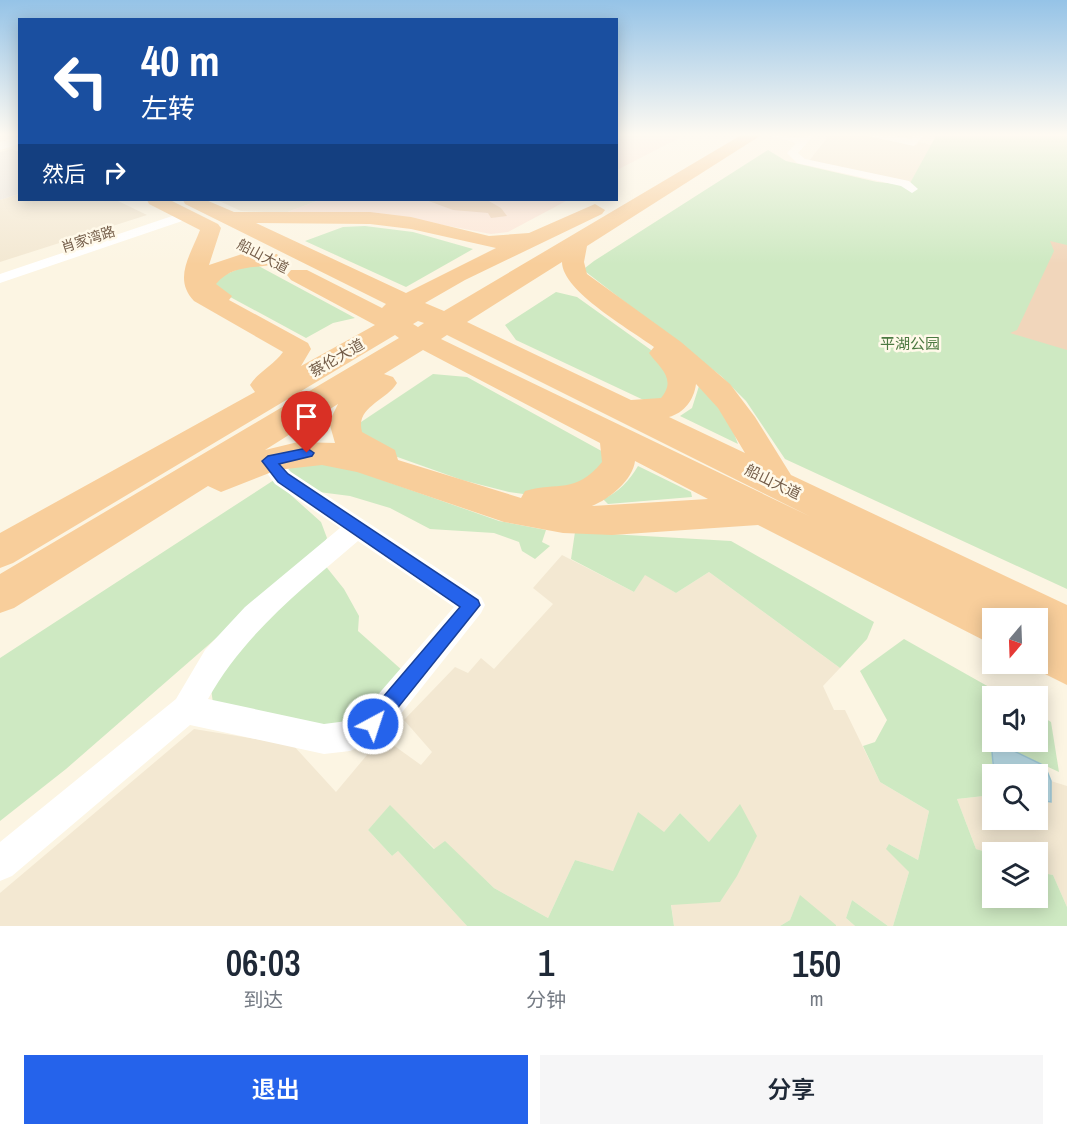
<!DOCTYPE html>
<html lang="zh">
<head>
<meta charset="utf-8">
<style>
  :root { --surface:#fff; --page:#f6f6f7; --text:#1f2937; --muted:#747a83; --accent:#2563eb }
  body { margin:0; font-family:"Archivo Narrow","Noto Sans SC",sans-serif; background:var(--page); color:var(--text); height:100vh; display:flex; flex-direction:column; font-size:22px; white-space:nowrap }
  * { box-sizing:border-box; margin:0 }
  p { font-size:20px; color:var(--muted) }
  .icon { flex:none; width:33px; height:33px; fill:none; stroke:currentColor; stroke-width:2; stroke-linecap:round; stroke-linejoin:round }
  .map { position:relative; height:926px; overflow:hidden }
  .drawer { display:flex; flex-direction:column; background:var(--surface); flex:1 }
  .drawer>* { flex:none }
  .top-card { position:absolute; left:18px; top:18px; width:600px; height:183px; border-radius:0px; box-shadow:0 3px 15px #0003; background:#1a4fa0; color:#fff; overflow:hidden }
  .needle { width:39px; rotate:199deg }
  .buttons { position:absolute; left:982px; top:608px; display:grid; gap:12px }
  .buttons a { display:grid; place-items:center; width:66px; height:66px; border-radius:0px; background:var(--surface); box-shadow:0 3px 15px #0003; font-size:30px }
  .pin { position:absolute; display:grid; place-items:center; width:51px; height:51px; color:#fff; margin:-62px -26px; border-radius:50% 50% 50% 0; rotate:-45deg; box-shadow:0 0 6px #0007 }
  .pin .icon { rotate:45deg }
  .me { position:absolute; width:66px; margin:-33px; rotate:40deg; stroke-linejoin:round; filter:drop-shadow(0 0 4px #0008) }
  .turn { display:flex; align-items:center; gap:21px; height:126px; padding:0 24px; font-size:27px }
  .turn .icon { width:78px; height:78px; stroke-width:2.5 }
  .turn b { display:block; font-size:42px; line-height:51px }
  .then { display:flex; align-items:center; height:57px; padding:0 24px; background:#0003; gap:12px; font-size:22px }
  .eta { display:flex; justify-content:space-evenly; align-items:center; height:102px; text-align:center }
  .eta b { font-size:36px; font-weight:600; line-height:42px }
  .primary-button { display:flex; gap:12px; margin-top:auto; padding:12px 24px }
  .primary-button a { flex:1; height:69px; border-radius:0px; background:var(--accent); color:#fff; font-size:24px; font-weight:600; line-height:69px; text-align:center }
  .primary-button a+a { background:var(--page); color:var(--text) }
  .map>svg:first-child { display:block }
</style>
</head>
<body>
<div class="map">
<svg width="1067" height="926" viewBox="0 0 1067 926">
  <rect width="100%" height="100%" fill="#fcf5e3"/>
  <path fill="#f3e8d2" d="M830,134H857L917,145L919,142L932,145L911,183L809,161Z
    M19,194L20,200H116L147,215L0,262V200Z
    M217,200H320L285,213L241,211Z
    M562,555L634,592L645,574L676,593L709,572L840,668L823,686L834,710H845L880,782L929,811L918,860L889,844L909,872L893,926H888L852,900L846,918L855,926H836L800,896L790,920L780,926H674L671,904L720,902L709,842L680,813L664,832L612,871L575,860L548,918L494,888L445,842L435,849L390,806L368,830L392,856L398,851L467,926H0V893L194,729L293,745L336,792L382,737L421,765L432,752L404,720L455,667L468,673L481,658L494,669L553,604L533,588Z
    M1051,781L1067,786V907L1053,875L1038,872V852L993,854L976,849L957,799L993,795V819H1038V800L1051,802Z"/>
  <path fill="#fce6d7" d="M617,134H687L617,170Z
    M320,200H568L508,232L491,234L390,215L285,213Z"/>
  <path fill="#ebe6de" d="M12,149L19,152V194L0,200V152Z"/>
  <path fill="#cee9c2" d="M937,134H1067V589L785,459L746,401L721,376L586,272L585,268L594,261L768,150L786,161L877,182L909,185Z
    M365,226L413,232L473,249L406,287L305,241L343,227Z
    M253,263L344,312L355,318L333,323L306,338L221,292L214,282L217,278Z
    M556,292L577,297L658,355L669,367V396L650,403L516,340L505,325Z
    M433,374L467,377L607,454L593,479L545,497L509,492L462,480L389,454L362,440L358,424Z
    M699,386L726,412L738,444L680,416L692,408Z
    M331,462L499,521L546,530L542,542L550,546L535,559L522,551L519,542L494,533L430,529L390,508L350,496L311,491L286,472L290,468Z
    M638,466L691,492L692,497L608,504L603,499C619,492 629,481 638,466Z
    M274,480L321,522L327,538L323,545L66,769L0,821V658Z
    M575,532L731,541L874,622L867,639L840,668L709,572L676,593L645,575L634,592L571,559Z
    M324,564L344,589L359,616L358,631L403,671L365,717L328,729L213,703L211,689L223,665Z
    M904,639L1005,696H993V741H1038V714L1051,722L1059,772L992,741L993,795L957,799L976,849L993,854V897H1038V872L1053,875L1067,907V926H893L909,872L886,849L889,844L918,860L929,811L880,782L863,746L875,742L887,720L860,671Z
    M740,804L757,836L737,876L720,902L671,905L674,926H467L398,851L392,856L368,830L390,805L434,849L445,841L494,888L548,918L575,860L613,871L638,812L664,832L680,813L709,842Z
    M800,895L836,925V926H780L790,920Z
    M852,900L888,926H855L846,918Z"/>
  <path fill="#b8dae5" stroke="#9ec8d7" stroke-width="1.5" d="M991,740L1045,766L1051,781V802L1038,800V774H994Z"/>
  <path fill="#f1d6bb" d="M426,200H487L501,208L507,216L491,218L488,213L453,210Z
    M1050,241L1067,245V350L1010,333L1017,330L1054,251Z"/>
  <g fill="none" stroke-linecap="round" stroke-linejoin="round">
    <path fill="#fff" fill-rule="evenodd" d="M763,134L801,138L804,134H815L798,153L805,159L909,181L918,189L912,193L901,186L797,163L787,153L796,143Z
      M859,134H882L911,139L913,137L908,134L924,135L914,146Z
      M187,211L193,215L191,218L0,283V274Z
      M268,453L275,456L291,472L481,597L485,605L481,613L384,735L350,751L324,754L190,725L12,876L0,881V842L176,699L205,650L245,607L340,528L275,484L258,461L261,456ZM358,541L454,607L362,713L347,721L324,724L208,699C244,634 302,589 358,541Z"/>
    <path fill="#fff" fill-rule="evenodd" d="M20,136V144L0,150V142Z"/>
    <path fill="#f8ce9b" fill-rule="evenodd" d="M743,134H763L587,246L584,262L587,274L681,342L730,384L755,417L791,475L1067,605V685L1023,663H1038V618H993V645L758,525L612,535L563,533L504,522L357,472L322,465L277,470L221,492L208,486L14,608L0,613V574L399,338L395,335L13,563L0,568V533L255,392L250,385C258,372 274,365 283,352L194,301C173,279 190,256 200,230L149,204L147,200H170L218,224L221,228L209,265L242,254H277L280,259L277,264C254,269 233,264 216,284L232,296L229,300L308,343L311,349L301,366L375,325L291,280L287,275L291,270H307L382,308L386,304L185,204L183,200H206L234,212H370L411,217L489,236L529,233L595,204L605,210L602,214L465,280L425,303L444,311ZM256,223L370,224L411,229L496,248L406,293ZM562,262C562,291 631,330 654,347L649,353C660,368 677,379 661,398L631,400L467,322ZM418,321L424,323L418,327L413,324ZM447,335L809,516L441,339ZM423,350L600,443L602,462C575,495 558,481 525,491L521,498L398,460L395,450L362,432C355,407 386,401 397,383L393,377L384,374ZM696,384L718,408L745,453L669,417C684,413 694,400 696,384ZM338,404L329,422L335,443L298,442L265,450ZM635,461L708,499L592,506C609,499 633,480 635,461Z"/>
  </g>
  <linearGradient id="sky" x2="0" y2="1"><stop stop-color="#95c3e7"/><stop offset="0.51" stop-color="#fefaf2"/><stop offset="1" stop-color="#fefaf2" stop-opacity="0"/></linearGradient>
  <rect width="1067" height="264" fill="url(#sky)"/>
  <path fill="#2563eb" stroke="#184099" stroke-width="1.5" d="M307,448L314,453L312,456L279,464L288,474L478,600L480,605L380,730L373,733L366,730L363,724L366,717L460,607L278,482L262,461L268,456Z"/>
  <g text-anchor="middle" stroke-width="5" stroke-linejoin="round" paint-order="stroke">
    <g font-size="14" fill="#745d49" stroke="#fff9e9">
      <text transform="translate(88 239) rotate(-18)" y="5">肖家湾路</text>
      <text transform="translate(263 256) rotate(28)" y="5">船山大道</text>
    </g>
    <g font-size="15" fill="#4c7942" stroke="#fff9e9">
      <text x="910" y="349">平湖公园</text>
    </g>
    <g font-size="15" fill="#745d49" stroke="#fff9e9">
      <text transform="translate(337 358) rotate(-30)" y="5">蔡伦大道</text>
      <text transform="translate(773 482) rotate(26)" y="5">船山大道</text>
    </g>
  </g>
</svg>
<div class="buttons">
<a><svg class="needle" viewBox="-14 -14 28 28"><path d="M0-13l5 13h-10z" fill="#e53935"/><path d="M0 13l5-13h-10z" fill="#747a83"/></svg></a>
<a><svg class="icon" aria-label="sound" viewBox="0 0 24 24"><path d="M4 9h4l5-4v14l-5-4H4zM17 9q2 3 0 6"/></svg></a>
<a><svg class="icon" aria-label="search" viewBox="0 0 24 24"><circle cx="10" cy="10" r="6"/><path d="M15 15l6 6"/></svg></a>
<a><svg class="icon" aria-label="layers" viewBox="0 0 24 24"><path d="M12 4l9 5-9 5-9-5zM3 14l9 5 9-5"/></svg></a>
</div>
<div class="pin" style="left:307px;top:453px;background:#d93025"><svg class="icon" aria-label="arrive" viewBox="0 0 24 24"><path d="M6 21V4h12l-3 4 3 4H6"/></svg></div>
<svg class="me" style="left:373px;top:724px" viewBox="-20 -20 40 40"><circle r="17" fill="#2563eb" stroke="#fff" stroke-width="3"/><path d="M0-11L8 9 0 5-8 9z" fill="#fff"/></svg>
<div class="top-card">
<div class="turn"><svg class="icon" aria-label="left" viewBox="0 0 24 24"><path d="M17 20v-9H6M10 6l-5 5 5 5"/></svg><div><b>40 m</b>左转</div></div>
<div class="then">然后<svg class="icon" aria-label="right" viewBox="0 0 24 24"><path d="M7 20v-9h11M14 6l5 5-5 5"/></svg></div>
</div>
</div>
<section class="drawer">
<div class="eta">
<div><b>06:03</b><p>到达</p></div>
<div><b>1</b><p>分钟</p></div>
<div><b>150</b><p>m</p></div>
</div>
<div class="primary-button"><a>退出</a><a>分享</a></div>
</section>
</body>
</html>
